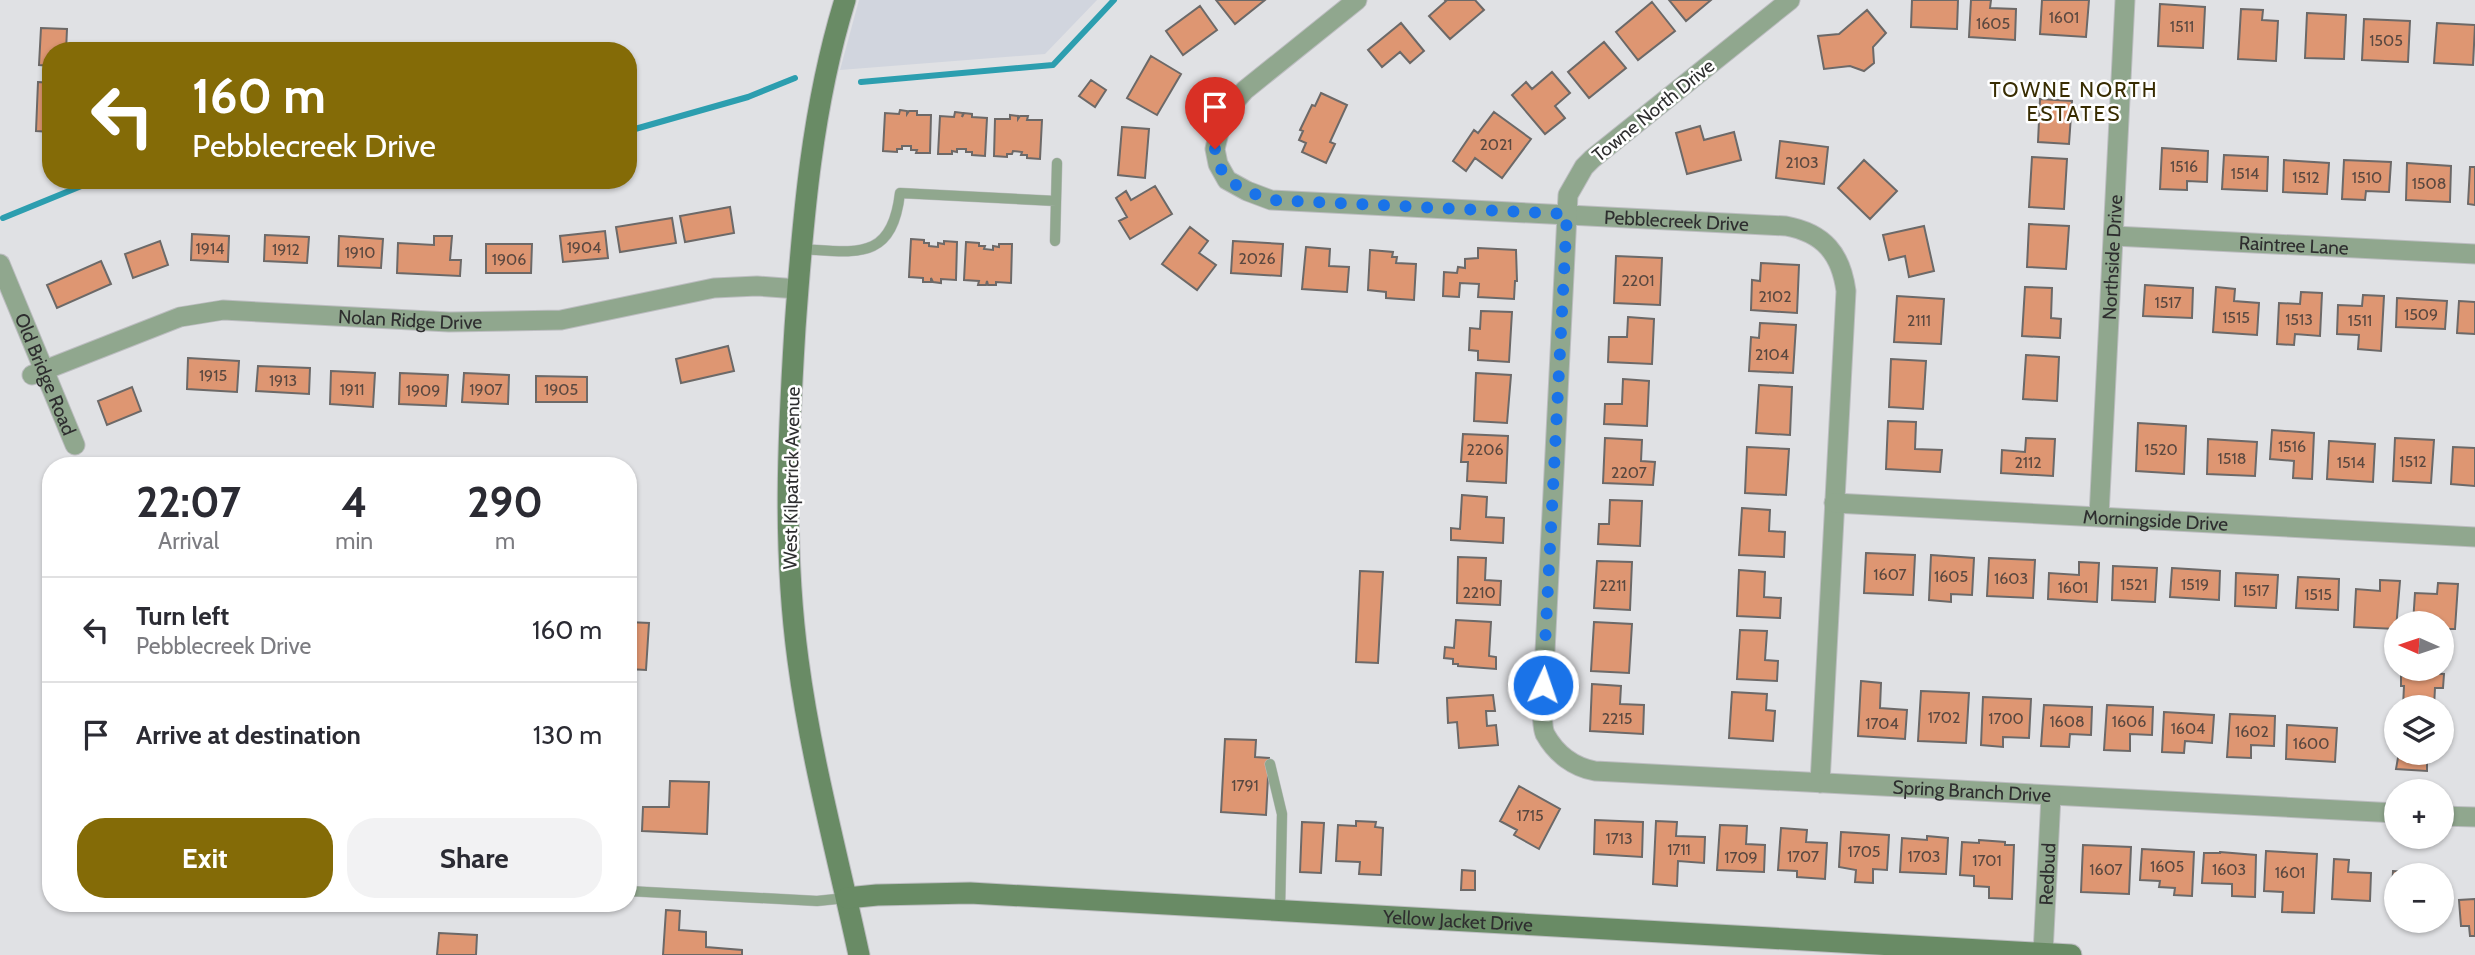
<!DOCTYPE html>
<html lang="en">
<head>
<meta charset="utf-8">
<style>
  :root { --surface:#fff; --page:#f2f2f3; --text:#2b2b33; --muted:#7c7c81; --line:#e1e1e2; --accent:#846b07 }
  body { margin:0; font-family:Cabin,sans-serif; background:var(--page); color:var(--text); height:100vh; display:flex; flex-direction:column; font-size:26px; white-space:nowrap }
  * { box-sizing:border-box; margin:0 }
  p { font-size:23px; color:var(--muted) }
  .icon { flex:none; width:38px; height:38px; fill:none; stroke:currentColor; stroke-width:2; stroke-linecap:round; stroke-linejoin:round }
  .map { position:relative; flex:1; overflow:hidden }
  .drawer { position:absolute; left:42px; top:457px; width:595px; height:455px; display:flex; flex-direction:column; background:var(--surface); border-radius:28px; box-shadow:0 2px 5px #0004 }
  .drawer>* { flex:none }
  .hud { position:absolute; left:42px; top:42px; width:595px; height:147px; border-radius:28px; box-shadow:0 2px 5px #0004; background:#846b07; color:#fff; overflow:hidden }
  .needle { width:46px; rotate:273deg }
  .buttons { position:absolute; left:2384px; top:611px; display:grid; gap:14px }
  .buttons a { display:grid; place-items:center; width:70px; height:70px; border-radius:50%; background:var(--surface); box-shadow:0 2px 5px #0004; font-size:35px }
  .pin { position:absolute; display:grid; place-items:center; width:60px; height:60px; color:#fff; margin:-72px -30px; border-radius:50% 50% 50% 0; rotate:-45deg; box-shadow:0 0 7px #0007 }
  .pin .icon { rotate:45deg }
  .me { position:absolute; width:77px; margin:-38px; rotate:3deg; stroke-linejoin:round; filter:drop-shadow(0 0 5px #0008) }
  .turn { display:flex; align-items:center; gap:24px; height:147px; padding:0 35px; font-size:32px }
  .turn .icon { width:91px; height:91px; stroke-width:2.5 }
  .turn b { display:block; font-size:49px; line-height:60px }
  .eta { display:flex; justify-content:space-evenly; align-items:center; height:119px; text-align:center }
  .eta b { font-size:42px; font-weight:800; line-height:49px }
  .action { display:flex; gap:14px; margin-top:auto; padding:14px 35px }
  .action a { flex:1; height:80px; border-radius:28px; background:var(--accent); color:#fff; font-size:28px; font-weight:800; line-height:80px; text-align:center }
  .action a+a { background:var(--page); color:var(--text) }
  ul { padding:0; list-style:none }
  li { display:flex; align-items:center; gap:21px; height:105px; padding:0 35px; border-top:2px solid var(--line) }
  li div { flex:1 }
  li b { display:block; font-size:26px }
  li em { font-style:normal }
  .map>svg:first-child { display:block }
</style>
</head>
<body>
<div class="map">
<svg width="2475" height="955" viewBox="0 0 2475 955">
  <rect width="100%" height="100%" fill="#e0e1e4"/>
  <path fill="#d1d5de" d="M859,0H1097L1045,54L840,70Z"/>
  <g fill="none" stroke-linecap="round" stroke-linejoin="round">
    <path stroke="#2c9eaf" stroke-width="6" d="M861,82L1053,65L1114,0
      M628,131L748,97L795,78
      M3,218L96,180"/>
  </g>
  <path fill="#de9672" stroke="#6c6968" stroke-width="2" d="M1216,0H1265L1235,24Z
    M1445,0H1475L1484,10L1450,39L1429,16L1446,1Z
    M1669,0H1711L1686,21Z
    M1912,0H1958L1957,29L1911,27Z
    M1971,0H1991L1990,8L2016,9L2015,40L1969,37Z
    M2042,0H2089L2086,37L2040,34Z
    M1652,2L1675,31L1638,60L1616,32Z
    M2160,4L2205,7L2203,48L2158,46Z
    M1200,6L1217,30L1183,55L1166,31Z
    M2241,9L2263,10L2262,20L2278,21L2276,61L2238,59Z
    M1867,10L1886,33L1873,47L1874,63L1864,71L1850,66L1824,69L1818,36L1839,34Z
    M2307,13L2346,15L2344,59L2305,58Z
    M2364,19L2410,21L2408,62L2362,60Z
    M1401,23L1424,51L1410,63L1400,52L1382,67L1368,50Z
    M2437,23L2475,25L2473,65L2434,63Z
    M41,28L67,29L66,51H51V66L39,65Z
    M1604,42L1626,68L1589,98L1568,72Z
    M1151,56L1181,74L1157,115L1127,98Z
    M1552,72L1570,93L1555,106L1565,118L1545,134L1512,95L1526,82L1532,89Z
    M1091,80L1106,90L1095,107L1079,96Z
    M38,82L51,83V132L36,131Z
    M1321,93L1347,105L1330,142L1335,144L1326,163L1302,152L1306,143L1299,140L1303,131L1300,130L1312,105L1315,106Z
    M2040,99L2072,101L2069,144L2038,142Z
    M900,110L907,111V114L909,111H917V115H931L930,153H916L917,150H911V146H902V149H897V152L883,151L885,113L899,114Z
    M955,112L963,113L962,117L964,113L972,114V117L987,118L985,156L972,155V152H966V149H957V152L952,151V154H938L940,116L954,117Z
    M1494,112L1531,139L1502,178L1475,158L1466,171L1453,161L1474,130L1478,133Z
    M1010,115L1018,116V119L1020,116H1028L1027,120H1042L1040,159L1027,158V155H1021L1022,152L1013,151L1012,154H1007V157L994,156L995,119H1010Z
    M1700,126L1704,140L1734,132L1741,160L1687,174L1676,133Z
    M1122,127L1149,129L1145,178L1118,175Z
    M1780,141L1828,147L1824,184L1776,178Z
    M2162,148L2208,151L2207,182L2187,181V190L2160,189Z
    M2224,155L2268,157L2267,191L2222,189Z
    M2032,157L2067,159L2064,209L2029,207Z
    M1864,160L1897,191L1870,219L1838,188Z
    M2284,160L2329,163L2327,194L2283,192Z
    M2344,160L2391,162L2389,192L2366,191L2365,200L2342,199Z
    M2407,163L2451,166L2450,202L2406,200Z
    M2470,167H2475V205L2468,204Z
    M1155,186L1172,214L1130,239L1119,221L1127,217L1116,198L1126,191L1131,200Z
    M730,207L734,233L685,242L680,216Z
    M672,218L676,243L620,252L616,227Z
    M2029,224L2069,226L2066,269L2027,267Z
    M1924,226L1934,271L1909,277L1905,256L1889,260L1883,235Z
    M1190,227L1208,241L1199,253L1216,265L1197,290L1162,264Z
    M605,231L608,258L563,262L560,236Z
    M192,234L229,236L228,262L191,260Z
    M265,235L309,237L307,263L264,261Z
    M339,236L383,239L381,268L338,266Z
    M434,236H452L450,260H461L460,276L397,273L398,243L434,245Z
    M911,239L924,240V243H929V246L938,247V243L944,244V241L957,242L956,280L941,279V283L933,282L931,278V282H923V278L909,277Z
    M160,241L168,265L133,278L125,254Z
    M1233,241L1283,244L1281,276L1231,273Z
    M966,242L979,243V246H985L984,249L993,250V246L999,247V244H1012L1011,283L996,282V285H988L987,281L986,285H978L979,281L964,280Z
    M486,244H532L531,273H486Z
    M1306,247L1330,249L1329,266L1349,267L1347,292L1302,289Z
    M1478,248L1516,250L1517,281H1515L1514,299L1478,297L1479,284L1460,283L1459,297L1443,296L1444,272L1457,273L1458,267L1465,268V259L1478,258Z
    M1370,250L1393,252L1392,257H1397L1396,263L1416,264L1414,300L1386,298V292L1368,290Z
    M1616,256L1662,258L1660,305L1614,303Z
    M101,261L111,284L57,308L47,285Z
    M1761,263L1799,265L1797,313L1751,310L1752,280L1760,281Z
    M2145,285L2193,288L2192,318L2143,316Z
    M2025,287L2052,288L2051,318L2061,319L2060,338L2022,336Z
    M2216,287L2235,289L2234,301L2259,303L2257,335L2213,332Z
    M2301,292L2322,293L2320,336L2295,334L2294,345L2277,344L2279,303L2300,304Z
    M2363,295L2384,296L2381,351L2358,349L2359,335L2337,334L2338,305L2362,306Z
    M1897,296L1944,299L1941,344L1894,342Z
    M2397,298L2447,301L2445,329L2396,327Z
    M2459,301L2475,302V334L2457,333Z
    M1481,311L1512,312L1509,362L1478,360V351L1469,350L1470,328L1480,329Z
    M1628,317L1654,319L1652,364L1608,362L1609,337H1627Z
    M1760,323L1796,325L1793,373L1749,371L1751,337L1759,338Z
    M728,346L734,371L681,383L676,359Z
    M2026,355L2059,357L2057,401L2023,399Z
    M188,358L239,361L237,392L187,389Z
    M1891,359L1926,361L1923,409L1889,407Z
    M258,366L310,368L309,394L256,391Z
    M331,371L375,373L373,407L330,404Z
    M400,373L448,375L446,406L399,404Z
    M464,373L509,375L508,404L462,402Z
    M1476,373L1511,375L1507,423L1474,421Z
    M536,376L587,377V402H536Z
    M1623,379L1649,381L1647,426L1604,424L1605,404H1622Z
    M1759,385L1792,387L1790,435L1756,433Z
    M132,387L141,411L107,425L98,401Z
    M1888,421L1916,422L1915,449L1942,450L1940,472L1886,469Z
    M2138,423L2186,426L2184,474L2136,471Z
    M2272,430L2314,433L2312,479L2293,478L2294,461L2270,459Z
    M1463,434L1508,436L1506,483L1467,481L1468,462H1461Z
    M1605,438L1642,440L1641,461L1655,462L1653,485L1603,483Z
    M2026,438L2055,439L2053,476L2001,473L2002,450L2025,452Z
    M2395,438L2434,440L2431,483L2393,481Z
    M2208,439L2257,442L2255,476L2207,474Z
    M2329,441L2375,444L2373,482L2327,479Z
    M1747,447L1789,449L1786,495L1745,493Z
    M2453,447L2475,448V486L2451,484Z
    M1462,495L1487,497L1486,517L1504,518L1503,543L1451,540V528L1460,529Z
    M1610,500L1642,501L1640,546L1598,544L1599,524H1609Z
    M1742,508L1770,510L1769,531L1785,532L1784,557L1739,555Z
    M1866,553L1915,555L1913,595L1864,593Z
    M1931,555L1974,558L1972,595L1951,594V602L1929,600Z
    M1458,557L1486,558L1485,580L1501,581L1500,605L1457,603Z
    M1989,558L2035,560L2033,598L1987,596Z
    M1597,561L1632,562L1630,610L1594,608Z
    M2079,562L2099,563L2097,602L2048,599L2049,573L2079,575Z
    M2113,566L2157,568L2155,602L2112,600Z
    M2172,568L2220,571L2219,600L2170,597Z
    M1739,570L1765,572L1764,597L1781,598L1780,618L1737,616Z
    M1360,571L1383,572L1378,663L1356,662Z
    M2236,573L2278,575L2276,608L2235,606Z
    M2298,577L2339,579L2338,610L2296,608Z
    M2380,580L2400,581L2396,629L2354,627L2356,589L2380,591Z
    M2438,583L2458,584L2455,629H2441V623H2413L2415,593L2437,594Z
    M1456,620L1491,622L1489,656L1496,657V669L1458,666V664H1453V659L1444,658L1445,647L1454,648Z
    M628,622L649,623L646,670L628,669Z
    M1594,622L1632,624L1629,673L1591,671Z
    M1740,630L1767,631L1765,660L1778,661L1777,681L1737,679Z
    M2405,672L2444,674L2443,688H2435L2434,707H2403L2404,686H2401V676H2405Z
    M1861,681L1881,683L1880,708L1907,710L1905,739L1858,736Z
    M1592,684L1621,686L1620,704L1644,705L1643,734L1590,731Z
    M1921,691L1969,693L1966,743L1918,741Z
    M1732,692L1767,694L1766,710L1775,711L1773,741L1729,738Z
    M1493,695L1495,711H1486L1487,726L1496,725L1498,745L1459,748L1457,722L1448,723L1447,698Z
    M1983,697L2031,699L2029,738L2003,737V747L1981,745Z
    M2044,705L2092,707L2091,735L2070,734L2069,747L2041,746Z
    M2107,705L2153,707L2152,735L2130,734V751L2104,750Z
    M2164,712L2214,715L2212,743L2185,741L2184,753L2162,752Z
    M2230,714L2275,716L2274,746L2251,745V758L2227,757Z
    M2287,725L2337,728L2335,762L2286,759Z
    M1225,739L1256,740L1255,757L1269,758L1266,815L1221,812Z
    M2399,752H2427V771L2396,769Z
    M670,781L709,782L707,834L642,831L643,807H669Z
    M1519,786L1560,809L1539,849L1514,835L1517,830L1500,821Z
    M1595,820L1643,822L1642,857L1594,854Z
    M1356,821L1376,822L1375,827L1383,828L1381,875L1359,874L1360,862L1336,861L1338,825L1356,826Z
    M1656,821L1677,822L1676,836L1705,837L1704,863L1678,861L1677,886L1653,884Z
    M1302,822L1324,823L1321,873L1300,872Z
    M1720,825L1747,826L1746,844L1765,845L1764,872L1717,870Z
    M1781,828L1807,830L1806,842L1827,843L1825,879L1797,877V871L1778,870Z
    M1841,832L1889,835L1887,870L1873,869V883L1855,882L1856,870L1839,867Z
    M1927,836L1948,838L1946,874L1900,872L1902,838L1927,840Z
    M1979,840L2005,842V845H2014L2012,899L1989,898V887L1974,886V876L1960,875L1962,842L1979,843Z
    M2083,845L2131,847L2129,894L2081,892Z
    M2142,849L2194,852L2192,896L2174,895L2175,888L2159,887L2160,881L2140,880Z
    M2266,851L2317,854L2314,913L2282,912L2283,892L2264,891Z
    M2220,852L2256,855L2255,897L2232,896V884L2202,883L2204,853H2220Z
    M2334,859L2349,860L2348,872L2371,873L2370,901L2332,899Z
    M1462,870L1475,871V890H1461Z
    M2393,871L2405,872V875H2396V909H2391Z
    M2475,899V936H2470L2469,926H2461L2459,900Z
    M666,910L680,911L679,930L706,932V947L742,950V955H663Z
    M439,933L477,935L476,955H437Z"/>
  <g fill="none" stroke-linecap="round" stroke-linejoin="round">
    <defs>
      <path id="lane" d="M1055,241L1057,163
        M801,249C856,252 892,262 900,193L1056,201
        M1270,764L1282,814L1280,910
        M628,891L817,901L846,898"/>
      <g id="street">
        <path id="s1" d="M1357,0L1245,90L1223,115L1215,149L1218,164L1227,180L1247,191L1271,200L1786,226C1824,233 1841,254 1846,291L1820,783"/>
        <path id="s2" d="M1790,0L1592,159L1584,167L1568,195L1542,711C1543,718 1542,727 1545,734C1556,754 1574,767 1595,771L2396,813"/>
        <path id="s3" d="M2114,236L2475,254"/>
        <path id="s4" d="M0,264L75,445"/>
        <path id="s5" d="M32,375L180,317L223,310L449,322L561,320L714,288L757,286L798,289"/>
        <path id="s6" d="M1834,503L2475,537"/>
        <path id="s7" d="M2099,516L2125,0"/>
        <path d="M2441,816L2475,817"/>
        <path id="s8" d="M2043,953L2051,796"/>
      </g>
      <g id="secondary">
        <path d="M845,0C812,107 803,217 795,328C788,441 783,548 798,660C811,759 838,857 859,955"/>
        <path id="s9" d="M847,898L877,895L970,893L2071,955"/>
      </g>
    </defs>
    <use href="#lane" stroke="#bcbdc0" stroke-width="11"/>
    <use href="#street" stroke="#bcbdc0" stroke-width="21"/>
    <use href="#secondary" stroke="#bcbdc0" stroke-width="23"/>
    <use href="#lane" stroke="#90a78e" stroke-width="10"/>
    <use href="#street" stroke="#90a78e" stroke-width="19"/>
    <use href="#secondary" stroke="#698b65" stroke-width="21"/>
  </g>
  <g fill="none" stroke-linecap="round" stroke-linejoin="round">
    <path stroke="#1a73e8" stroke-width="12" stroke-dasharray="0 21.6" d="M1215,149C1220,184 1241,189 1271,200L1567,214L1543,685"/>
  </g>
  <g text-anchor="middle" stroke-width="5" stroke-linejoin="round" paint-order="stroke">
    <g font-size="16" fill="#5a4840">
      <text x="2064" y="23">1601</text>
      <text x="1993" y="29">1605</text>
      <text x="2182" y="32">1511</text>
      <text x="2386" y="46">1505</text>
      <text x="1496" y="150">2021</text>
      <text x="1802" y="168">2103</text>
      <text x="2184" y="172">1516</text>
      <text x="2245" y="179">1514</text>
      <text x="2306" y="183">1512</text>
      <text x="2367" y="183">1510</text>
      <text x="2429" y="189">1508</text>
      <text x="584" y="253">1904</text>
      <text x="210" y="254">1914</text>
      <text x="286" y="255">1912</text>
      <text x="360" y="258">1910</text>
      <text x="1257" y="264">2026</text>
      <text x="509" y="265">1906</text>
      <text x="1638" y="286">2201</text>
      <text x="1775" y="302">2102</text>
      <text x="2168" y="308">1517</text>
      <text x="2421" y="320">1509</text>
      <text x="2236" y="323">1515</text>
      <text x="2299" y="325">1513</text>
      <text x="1919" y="326">2111</text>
      <text x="2360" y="326">1511</text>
      <text x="1772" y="360">2104</text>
      <text x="213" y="381">1915</text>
      <text x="283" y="386">1913</text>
      <text x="352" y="395">1911</text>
      <text x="486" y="395">1907</text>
      <text x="561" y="395">1905</text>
      <text x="423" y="396">1909</text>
      <text x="2292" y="452">1516</text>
      <text x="1485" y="455">2206</text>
      <text x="2161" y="455">1520</text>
      <text x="2232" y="464">1518</text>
      <text x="2413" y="467">1512</text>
      <text x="2028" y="468">2112</text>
      <text x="2351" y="468">1514</text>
      <text x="1629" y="478">2207</text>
      <text x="1890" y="580">1607</text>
      <text x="1951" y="582">1605</text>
      <text x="2011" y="584">1603</text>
      <text x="2134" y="590">1521</text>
      <text x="2195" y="590">1519</text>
      <text x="1613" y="591">2211</text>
      <text x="2073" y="593">1601</text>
      <text x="2256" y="596">1517</text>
      <text x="1479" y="598">2210</text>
      <text x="2318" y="600">1515</text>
      <text x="1944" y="723">1702</text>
      <text x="1617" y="724">2215</text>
      <text x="2006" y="724">1700</text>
      <text x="2067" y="727">1608</text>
      <text x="2129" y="727">1606</text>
      <text x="1882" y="729">1704</text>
      <text x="2188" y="734">1604</text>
      <text x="2252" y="737">1602</text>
      <text x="2311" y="749">1600</text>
      <text x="1245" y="791">1791</text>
      <text x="1530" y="821">1715</text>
      <text x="1619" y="844">1713</text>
      <text x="1679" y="855">1711</text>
      <text x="1864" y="857">1705</text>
      <text x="1803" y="862">1707</text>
      <text x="1924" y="862">1703</text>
      <text x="1741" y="863">1709</text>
      <text x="1987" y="866">1701</text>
      <text x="2167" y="872">1605</text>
      <text x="2106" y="875">1607</text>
      <text x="2229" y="875">1603</text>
      <text x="2290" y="878">1601</text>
    </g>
    <g font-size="19" fill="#2e2e2f" stroke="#fff">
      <text transform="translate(1653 110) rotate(-39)" y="7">Towne North Drive</text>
      <text dy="7" stroke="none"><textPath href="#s1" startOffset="700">Pebblecreek Drive</textPath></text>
      <text dy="7" stroke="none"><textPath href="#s3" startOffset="180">Raintree Lane</textPath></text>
      <text dy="7" stroke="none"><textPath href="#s7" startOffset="259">Northside Drive</textPath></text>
      <text dy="7" stroke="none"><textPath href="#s5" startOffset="390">Nolan Ridge Drive</textPath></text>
      <text dy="7" stroke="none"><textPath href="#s4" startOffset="119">Old Bridge Road</textPath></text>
      <text transform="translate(791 478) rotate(-89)" y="7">West Kilpatrick Avenue</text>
      <text dy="7" stroke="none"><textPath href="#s6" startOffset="322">Morningside Drive</textPath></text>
      <text dy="7" stroke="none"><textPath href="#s2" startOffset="1279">Spring Branch Drive</textPath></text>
      <text dy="7" stroke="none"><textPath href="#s8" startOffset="79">Redbud</textPath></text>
      <text dy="7" stroke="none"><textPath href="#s9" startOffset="612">Yellow Jacket Drive</textPath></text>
    </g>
    <g font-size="21" letter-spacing="2" fill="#382c01" stroke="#fff">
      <text x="2074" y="97">TOWNE NORTH<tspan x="2074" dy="24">ESTATES</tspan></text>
    </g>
  </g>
</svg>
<div class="buttons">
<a><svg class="needle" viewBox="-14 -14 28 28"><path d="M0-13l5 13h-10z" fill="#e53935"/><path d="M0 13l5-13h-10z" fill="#7c7c81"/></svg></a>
<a><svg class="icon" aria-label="layers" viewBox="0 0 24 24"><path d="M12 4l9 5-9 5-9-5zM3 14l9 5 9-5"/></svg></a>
<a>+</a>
<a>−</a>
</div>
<div class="pin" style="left:1215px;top:149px;background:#d93025"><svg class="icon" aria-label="arrive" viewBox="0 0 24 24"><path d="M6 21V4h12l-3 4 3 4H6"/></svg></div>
<svg class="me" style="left:1543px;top:685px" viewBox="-20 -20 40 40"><circle r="17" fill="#1a73e8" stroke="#fff" stroke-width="3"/><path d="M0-11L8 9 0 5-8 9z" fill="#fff"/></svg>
<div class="hud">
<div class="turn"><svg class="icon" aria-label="left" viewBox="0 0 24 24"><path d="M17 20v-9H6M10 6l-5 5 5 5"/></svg><div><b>160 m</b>Pebblecreek Drive</div></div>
</div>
<section class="drawer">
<div class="eta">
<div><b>22:07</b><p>Arrival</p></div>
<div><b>4</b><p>min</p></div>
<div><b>290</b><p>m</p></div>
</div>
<ul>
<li><svg class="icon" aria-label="left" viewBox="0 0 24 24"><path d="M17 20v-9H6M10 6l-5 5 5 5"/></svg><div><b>Turn left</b><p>Pebblecreek Drive</p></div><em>160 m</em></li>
<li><svg class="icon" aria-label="arrive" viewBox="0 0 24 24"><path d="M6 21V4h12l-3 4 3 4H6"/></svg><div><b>Arrive at destination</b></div><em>130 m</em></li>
</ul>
<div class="action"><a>Exit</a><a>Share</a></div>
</section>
</div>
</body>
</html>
